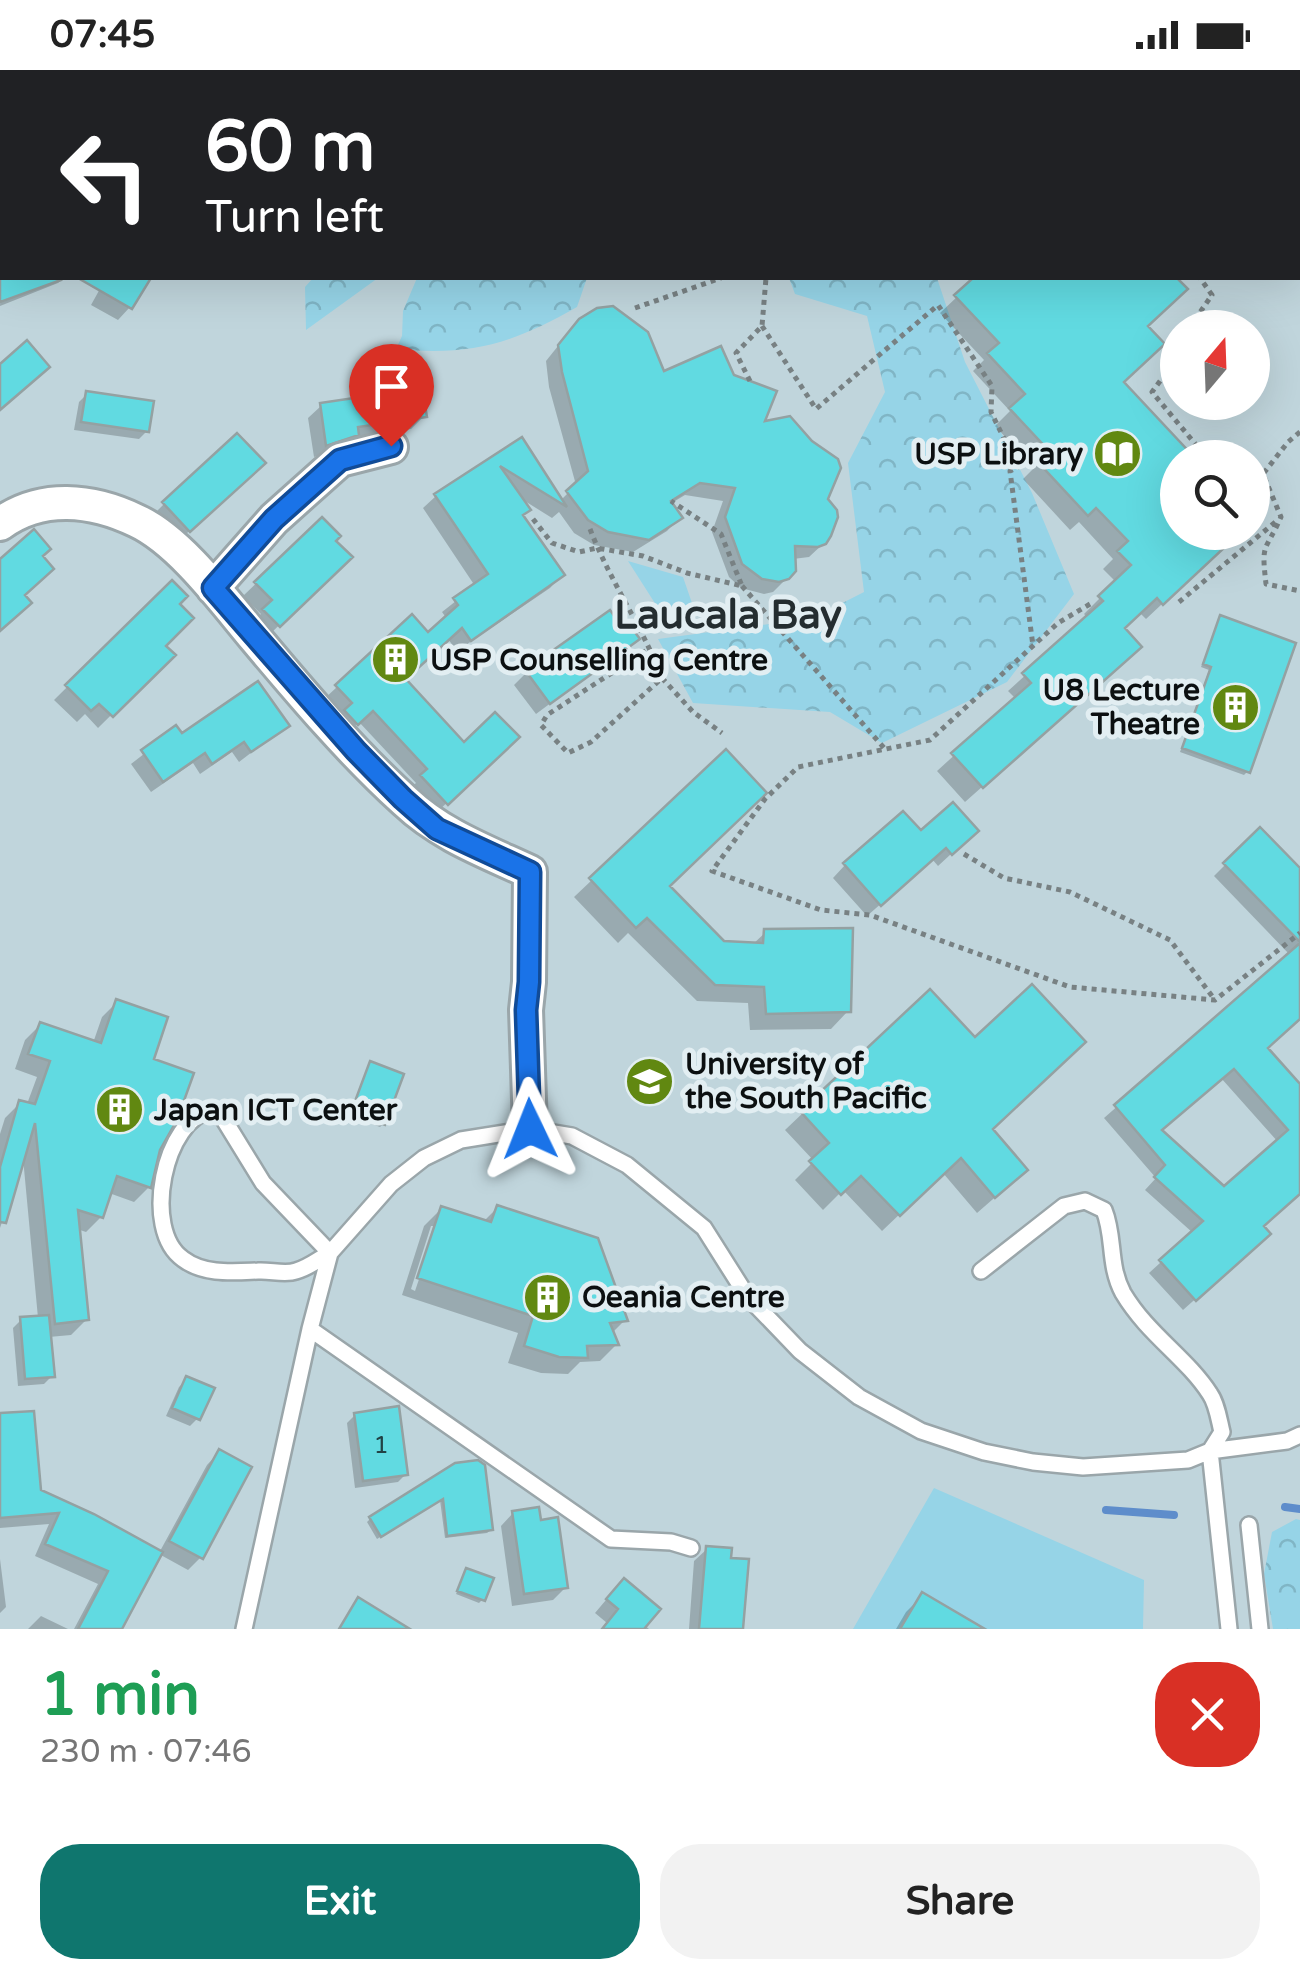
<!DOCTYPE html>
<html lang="en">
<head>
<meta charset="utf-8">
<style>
  :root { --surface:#fff; --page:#f2f2f2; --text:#222; --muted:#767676; --accent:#0f766e }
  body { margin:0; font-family:"Varela Round",sans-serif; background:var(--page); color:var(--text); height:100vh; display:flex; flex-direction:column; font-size:38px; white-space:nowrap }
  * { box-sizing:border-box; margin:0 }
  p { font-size:32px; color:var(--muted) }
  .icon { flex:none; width:55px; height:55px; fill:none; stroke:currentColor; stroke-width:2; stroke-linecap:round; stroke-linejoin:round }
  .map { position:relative; height:1559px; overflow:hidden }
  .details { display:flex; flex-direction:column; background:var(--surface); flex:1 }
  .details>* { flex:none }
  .guide { position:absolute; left:0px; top:0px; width:1300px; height:210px; box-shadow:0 10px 40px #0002; background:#202124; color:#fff; overflow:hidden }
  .needle { width:65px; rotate:19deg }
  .controls { position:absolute; left:1160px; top:240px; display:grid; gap:20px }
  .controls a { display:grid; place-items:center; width:110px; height:110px; border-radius:50%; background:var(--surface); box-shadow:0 10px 40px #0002; font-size:50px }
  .pin { position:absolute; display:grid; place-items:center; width:85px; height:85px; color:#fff; margin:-102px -42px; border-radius:50% 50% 50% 0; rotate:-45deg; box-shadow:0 0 10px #0007 }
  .pin .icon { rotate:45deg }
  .me { position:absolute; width:110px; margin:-55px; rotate:358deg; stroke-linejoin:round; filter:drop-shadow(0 0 8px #0008) }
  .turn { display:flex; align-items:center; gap:35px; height:210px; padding:0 40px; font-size:45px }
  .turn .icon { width:130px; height:130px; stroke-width:2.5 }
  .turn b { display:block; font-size:70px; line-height:85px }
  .round { display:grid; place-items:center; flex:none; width:105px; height:105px; border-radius:40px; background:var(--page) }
  .summary { display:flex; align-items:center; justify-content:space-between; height:170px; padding:0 40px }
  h1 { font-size:60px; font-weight:800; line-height:75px; color:#1e9e55 }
  .primary-button { display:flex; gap:20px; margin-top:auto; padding:20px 40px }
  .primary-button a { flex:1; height:115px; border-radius:40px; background:var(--accent); color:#fff; font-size:40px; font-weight:800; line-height:115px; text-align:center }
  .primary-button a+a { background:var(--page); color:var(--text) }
  .status { display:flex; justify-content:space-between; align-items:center; height:70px; padding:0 50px; background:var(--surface); direction:ltr }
  .status svg { height:28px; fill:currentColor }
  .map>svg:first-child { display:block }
</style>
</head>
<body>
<div class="status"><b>07:45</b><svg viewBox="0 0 49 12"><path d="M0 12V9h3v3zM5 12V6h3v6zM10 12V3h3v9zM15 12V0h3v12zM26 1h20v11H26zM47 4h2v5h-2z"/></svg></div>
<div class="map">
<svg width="1300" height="1559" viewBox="0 0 1300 1559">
  <defs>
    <pattern id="forest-crowns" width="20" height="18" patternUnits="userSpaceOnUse" patternTransform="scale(2.5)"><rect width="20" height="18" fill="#96d4e7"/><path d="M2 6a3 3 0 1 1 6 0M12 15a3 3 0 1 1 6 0" fill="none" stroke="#80b5c5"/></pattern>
  </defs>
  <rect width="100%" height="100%" fill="#d5e1e5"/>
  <path fill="#c0d5dc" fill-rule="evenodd" d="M0,0H1300V1559H0ZM2,2H1298V208H2ZM1178,258H1252V332H1178ZM1178,388H1252V462H1178Z"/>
  <path fill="url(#forest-crowns)" d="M313,208H378L306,260L305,217Z
    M417,208H587L577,237C512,274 471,286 396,279L402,266L403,241Z
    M789,208H937L965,292L1032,423L1074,524L1007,612L882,673L830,642L693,633L658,569L813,548L864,522L848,393L885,322L867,246L795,224Z
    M1296,1449L1300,1450V1559H1273L1264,1504L1272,1462Z"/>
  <path fill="#96d4e7" d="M628,491L683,507L693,536L658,538Z
    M934,1418L1144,1510L1143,1559H853Z"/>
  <path fill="#0003" fill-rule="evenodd" d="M665,0H726L729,2H663Z
    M931,0H979L982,2H928Z
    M2,59V128L0,132V61Z
    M1298,95L1300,98V203L1298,200Z
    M2,193V208H64L58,213L0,236Z
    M106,208H148L130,237L118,250L91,235Z
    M977,208H1174L1184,219L1145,256L1121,313L1178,388V462H1239L1146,549L1139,542L1122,559V593L965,732L937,701L1016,629L1008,621L1088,548L1084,544L1116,512L1103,499L1113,489L1079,452L1070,460L1023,409L1034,398L995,356L1010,341L973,301L984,290L940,243Z
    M566,266L663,305L761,355L825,429L824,473L809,487L793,489L787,508L773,522L764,524L741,518L729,507L712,462L723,431L685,425L670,434L680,447L667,461L633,482L594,475L574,463L559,442L552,448L520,428L521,446L562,505L550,518L457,581L448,569L403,610L464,675L516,667L434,745L409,719L416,713L359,652L343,666L324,629L337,617L428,565L447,549L442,542L475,516L423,438L436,426L521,371L560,431L576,415L549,317L546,291Z
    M87,324L147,361L139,369L74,360L79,332Z
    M321,336L424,346L411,359L352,368L343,377L314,387L308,348Z
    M250,406L176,473L152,446L164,434Z
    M1252,423L1265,437L1252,450Z
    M322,450L333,471L349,487L266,568L252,553L261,544L243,526Z
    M172,513L177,534L162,576L172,585L98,658L85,644L77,652L54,630Z
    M1220,548L1248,701L1244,705L1180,682L1209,600L1201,597Z
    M622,560L637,569L536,644L514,615L527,602Z
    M286,656L239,692L232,682L200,704L193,693L151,722L131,694L176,659L181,667Z
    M726,683L667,816L723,873L752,875L766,862L848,941L831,959L750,960L748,933L697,931L628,863L618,873L574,827Z
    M1260,760L1300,801V947L1265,978L1300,1018V1122L1261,1157L1256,1175L1183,1240L1149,1203L1193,1163L1145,1120L1156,1108L1104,1048L1290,885L1214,806ZM1221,1008L1278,1072L1224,1120L1159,1061Z
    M920,764L963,773L938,796L932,789L867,846L833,808L845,795Z
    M929,923L975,970L990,1059L1008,1116L977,1143L943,1103L882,1161L843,1120L823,1140L795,1110L814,1091L785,1060Z
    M117,932L151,990L158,1079L149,1117L134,1132L109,1123L101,1147L86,1162L77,1159L86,1250L71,1265L49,1267L52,1306L44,1314L18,1316L13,1258L21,1250L38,1248L23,1088L0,1158V1064L5,1048L20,1033L27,1034L37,1007L15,999L25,970L40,955L93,973L102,947Z
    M371,994L383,1054L380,1057L349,1046Z
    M497,1138L625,1250L612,1263L616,1275L600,1291L580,1292L568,1304L541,1303L508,1293L518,1263L402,1225L424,1156L441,1139L483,1152ZM431,1156H437L415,1221L411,1219Z
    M187,1309L198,1348L190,1356L166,1346L179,1317Z
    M355,1345L406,1404L398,1412L355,1418L347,1353Z
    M0,1346L38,1422L159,1483L207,1395L219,1382L201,1487L188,1500L159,1484L119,1559H74L98,1514L35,1486L49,1454L0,1458Z
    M456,1395L491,1460L487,1463L445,1468L440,1430L377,1469L367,1452L370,1449Z
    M513,1443L566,1517L553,1530L512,1536L501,1456Z
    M707,1479L741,1559H689L694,1491Z
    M0,1489L6,1537L0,1543Z
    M467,1501L483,1529L479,1533L456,1524Z
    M611,1524L644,1555L649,1559H603L607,1553L595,1543Z
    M923,1525L981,1559H896L906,1542Z
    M41,1546L68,1559H28Z"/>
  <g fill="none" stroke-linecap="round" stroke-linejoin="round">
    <path stroke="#5e8dcb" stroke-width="8" d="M1285,1437L1300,1439
      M1106,1440L1174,1445"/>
  </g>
  <path fill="#61dae1" stroke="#94a1a2" stroke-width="2.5" fill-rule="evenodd" d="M0,208H60L61,210L0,232Z
    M78,208H151L132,239Z
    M973,208H1177L1188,219L1148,256L1165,274L1124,312L1195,388H1178V462H1241L1163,535L1157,528L1125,558L1142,577L983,718L951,683L1031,613L1022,603L1103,531L1098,526L1131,495L1117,481L1128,471L1096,438L1088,446L1037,391L1049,381L1009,338L1025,324L987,283L999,273L954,225Z
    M613,236L648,262L664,301L721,276L734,305L777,321L765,351L790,346L812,371L838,389L841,398L828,429L837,440L838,447L831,466L826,474L818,477L795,476L796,501L789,509L779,512L762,509L742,494L725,447L735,418L700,413L671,431L683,448L649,470L608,462L588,450L566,421L588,401L562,302L558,275L579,249L597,238Z
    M27,270L50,297L0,340V294Z
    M422,318L427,347L358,357L359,365L326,376L320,333Z
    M86,321L154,331L149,362L81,352Z
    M237,363L266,393L190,462L162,432Z
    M522,367L567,437L500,396L531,440L523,445L565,505L471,571L462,558L406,609L464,672L495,642L520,667L448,735L420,705L427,699L373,641L358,655L344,640L352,633L335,615L412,544L428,562L458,535L453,528L488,504L434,424Z
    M322,447L341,466L336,471L353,487L280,557L262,539L272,530L254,512Z
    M34,459L51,479L43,486L54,499L25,525L32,533L0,561V489Z
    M172,510L188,526L180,534L194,548L166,576L176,585L113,647L99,634L91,641L65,615Z
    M610,540L622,557L628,553L640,569L550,634L525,600Z
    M1220,545L1296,573L1250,703L1182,678L1211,597L1203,594Z
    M258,611L290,656L251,682L244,672L212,694L205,683L163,712L141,680L176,655L182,663Z
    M726,679L767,723L670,816L724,871L763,873L764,859L853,858L851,942L766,944L764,917L715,915L647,848L636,858L589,808Z
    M953,732L979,761L952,785L946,778L881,836L843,793L903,741L921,760Z
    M1260,757L1300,798V872L1223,793Z
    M1300,873V949L1268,978L1300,1014V1124L1264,1156L1271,1164L1196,1231L1159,1190L1203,1151L1154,1107L1165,1095L1114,1035ZM1234,999L1288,1060L1224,1116L1162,1060Z
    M1032,914L1086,972L993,1059L1028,1100L995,1128L961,1088L900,1146L861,1106L841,1125L809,1091L829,1073L800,1041L930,919L975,967Z
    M116,929L168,947L154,989L194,1003L177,1050L160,1080L151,1118L117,1106L103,1148L78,1140L89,1250L55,1254L35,1053L6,1153L0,1152V1097L19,1030L35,1034L50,991L28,984L40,952L101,973Z
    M370,991L404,1004L385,1055L351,1042Z
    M497,1135L598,1168L628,1251L610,1253L619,1275L587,1276L588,1288L559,1287L524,1276L533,1246L417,1208L441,1136L491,1152Z
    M49,1245L55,1307L25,1309L20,1247Z
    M186,1306L215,1318L200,1350L172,1338Z
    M399,1336L408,1405L363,1411L354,1343Z
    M34,1341L41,1420L94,1444L163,1482L122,1559H78L108,1501L45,1474L59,1443L0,1448V1343Z
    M219,1379L252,1397L203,1489L169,1471Z
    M478,1390L485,1395L493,1460L447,1466L443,1429L381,1467L369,1447L455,1393Z
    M539,1437L541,1450L558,1447L568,1518L524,1524L512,1441Z
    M706,1476L732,1478L731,1488L749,1489L743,1559H699Z
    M466,1498L494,1508L485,1531L457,1521Z
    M624,1508L661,1539L644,1559H602L618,1539L606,1529Z
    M922,1522L985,1559H900Z
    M358,1527L410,1559H339Z"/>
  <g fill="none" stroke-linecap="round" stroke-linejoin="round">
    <defs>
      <path id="lane" d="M874,2L877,0
        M212,1040L223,1048L263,1113L330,1183C319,1189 308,1198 296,1201C285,1205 270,1200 258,1201C233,1202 204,1205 183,1189C141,1160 164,1048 212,1040Z
        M981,1201L1064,1136L1085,1131L1104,1140C1115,1167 1108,1195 1123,1223C1148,1265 1186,1287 1210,1324C1217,1334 1219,1350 1222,1362L1210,1381L1229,1559
        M310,1259L611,1469L671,1472L691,1478
        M1249,1455L1260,1559
        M244,1559L310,1259L330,1183L391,1114L424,1088L461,1070L530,1059L572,1066L627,1095L704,1158L747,1226L800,1281L859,1327L921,1361L984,1382L1033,1392L1083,1397L1188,1390L1210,1381L1287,1371L1300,1365"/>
      <path id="street" d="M0,454C41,424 92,429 137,451C180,471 224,531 255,568C302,624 351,682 405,731C441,765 485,781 530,802L529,912L526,940L530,1059
        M213,518L274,449L340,390L391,377"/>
    </defs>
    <use href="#lane" stroke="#9aa6aa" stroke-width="20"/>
    <use href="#street" stroke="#9aa6aa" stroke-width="38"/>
    <path stroke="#788183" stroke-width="5" stroke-dasharray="5 5" stroke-linecap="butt" d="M1000,0L1003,2
      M1230,0L1233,2
      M907,2L910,0
      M1298,62L1300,64
      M1298,203L1300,205
      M635,238L721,208
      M762,256L816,339L938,235L992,316L991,342L1018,397L1010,401L1033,576
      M1189,258L1212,225L1200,208
      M1178,276L1174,292L1152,322L1207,388
      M750,311L736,283L762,256L766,208
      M1300,362L1288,372L1263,404L1281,447C1265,483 1261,471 1266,514L1300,521
      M533,449L552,473L579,482L597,478L643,486L687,503L742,516L721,464L671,431
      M590,459C610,511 642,556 662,608L591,672L568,683L541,655L547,645L650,578
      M742,516L885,679
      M1179,532L1279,449
      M1090,534L1058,553L930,670L798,697L765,729L712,801L821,840L870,845L1070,917L1215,930L1300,863
      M662,608L693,642L722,663
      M964,784L1004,808L1070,822L1170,870L1215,930"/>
    <use href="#lane" stroke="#fff" stroke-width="15"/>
    <use href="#street" stroke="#fff" stroke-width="32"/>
  </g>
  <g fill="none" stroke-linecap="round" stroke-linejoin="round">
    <defs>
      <path id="route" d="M391,376L340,390L274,449L213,518L356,681L403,729L437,759L530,802L529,912L526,940L530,1059"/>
    </defs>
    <use href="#route" stroke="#114b97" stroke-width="25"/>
    <use href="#route" stroke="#1a73e8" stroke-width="18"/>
  </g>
  <defs>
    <symbol id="library-disc" viewBox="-11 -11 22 22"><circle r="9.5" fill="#618811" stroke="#e2eef2"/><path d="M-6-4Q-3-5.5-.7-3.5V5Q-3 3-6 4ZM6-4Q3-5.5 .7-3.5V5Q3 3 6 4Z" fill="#fff"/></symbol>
    <symbol id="building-disc" viewBox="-11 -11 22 22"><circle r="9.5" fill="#618811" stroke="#e2eef2"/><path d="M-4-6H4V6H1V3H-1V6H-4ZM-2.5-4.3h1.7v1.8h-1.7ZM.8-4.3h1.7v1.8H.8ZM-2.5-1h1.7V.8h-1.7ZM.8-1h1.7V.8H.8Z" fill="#fff"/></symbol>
    <symbol id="university-disc" viewBox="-11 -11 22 22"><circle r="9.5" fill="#618811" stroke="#e2eef2"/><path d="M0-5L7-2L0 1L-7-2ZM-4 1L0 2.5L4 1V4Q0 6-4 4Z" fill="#fff"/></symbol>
  </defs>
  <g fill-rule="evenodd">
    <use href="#library-disc" x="1090" y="356" width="55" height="55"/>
    <use href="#building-disc" x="368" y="562" width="55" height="55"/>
    <use href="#building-disc" x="1208" y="610" width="55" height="55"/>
    <use href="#university-disc" x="622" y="984" width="55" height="55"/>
    <use href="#building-disc" x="92" y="1012" width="55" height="55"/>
    <use href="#building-disc" x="520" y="1200" width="55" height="55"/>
  </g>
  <g text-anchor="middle" stroke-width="10" stroke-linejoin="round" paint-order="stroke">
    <g font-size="25" fill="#214245">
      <text x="381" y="1383">1</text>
    </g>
    <g font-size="30" font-weight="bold" fill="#0c1011" stroke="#e2eef2" text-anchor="start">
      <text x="1083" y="394" text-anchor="end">USP Library</text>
      <text x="430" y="600">USP Counselling Centre</text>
      <text x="1200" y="630" text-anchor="end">U8 Lecture<tspan x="1200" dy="34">Theatre</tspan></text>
      <text x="685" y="1004">University of<tspan x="685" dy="34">the South Pacific</tspan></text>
      <text x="154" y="1050">Japan ICT Center</text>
      <text x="582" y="1237">Oeania Centre</text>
    </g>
    <g font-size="40" font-weight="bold" fill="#242d30" stroke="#e2eef2">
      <text x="728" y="558">Laucala Bay</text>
    </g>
  </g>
</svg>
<div class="controls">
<a><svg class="needle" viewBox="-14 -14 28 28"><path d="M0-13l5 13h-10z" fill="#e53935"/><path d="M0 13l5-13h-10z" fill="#767676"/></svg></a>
<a><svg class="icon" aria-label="search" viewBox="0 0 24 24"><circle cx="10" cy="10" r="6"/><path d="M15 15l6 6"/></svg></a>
</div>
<div class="pin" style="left:391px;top:376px;background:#d93025"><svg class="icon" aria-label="arrive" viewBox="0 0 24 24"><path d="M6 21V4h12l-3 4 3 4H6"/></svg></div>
<svg class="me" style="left:530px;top:1059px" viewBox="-20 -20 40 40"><path d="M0-17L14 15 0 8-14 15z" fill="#1a73e8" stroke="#fff" stroke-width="4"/></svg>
<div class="guide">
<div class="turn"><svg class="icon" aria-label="left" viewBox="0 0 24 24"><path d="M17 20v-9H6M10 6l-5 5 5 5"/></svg><div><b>60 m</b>Turn left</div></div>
</div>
</div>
<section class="details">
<div class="summary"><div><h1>1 min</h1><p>230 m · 07:46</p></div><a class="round" style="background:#d93025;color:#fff"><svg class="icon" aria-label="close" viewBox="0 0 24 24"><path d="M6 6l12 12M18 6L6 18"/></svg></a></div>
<div class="primary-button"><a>Exit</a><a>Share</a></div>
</section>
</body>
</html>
